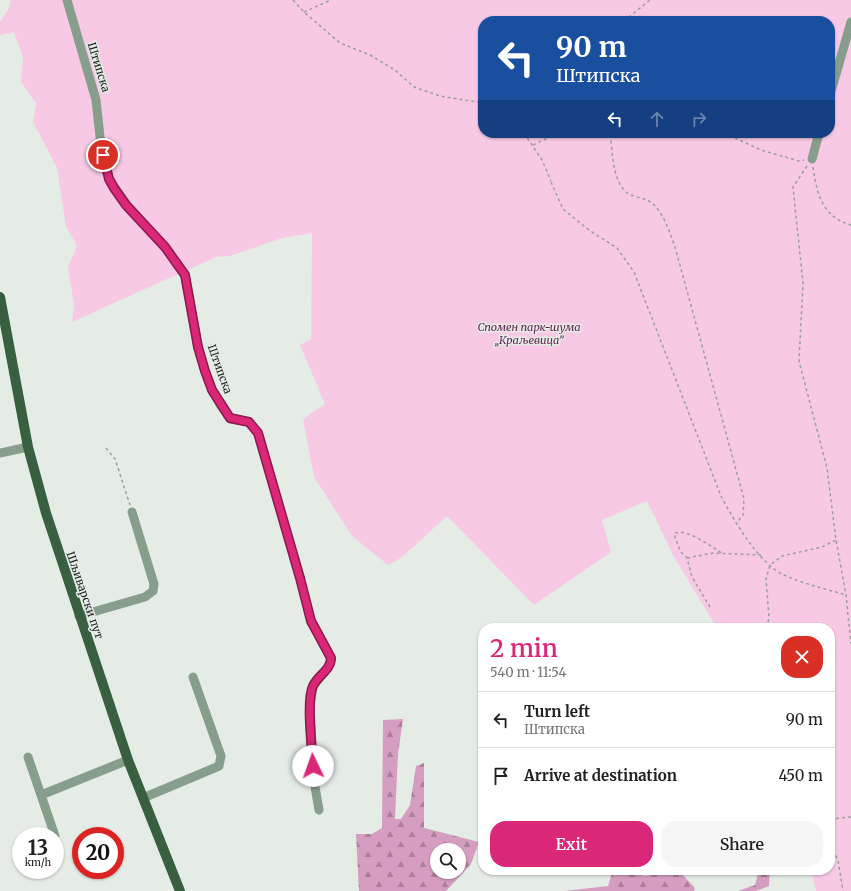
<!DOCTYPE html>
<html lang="en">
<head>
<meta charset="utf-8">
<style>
  :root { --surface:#fff; --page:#f6f6f6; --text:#202124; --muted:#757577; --line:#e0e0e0; --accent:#db2777 }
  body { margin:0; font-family:Merriweather,serif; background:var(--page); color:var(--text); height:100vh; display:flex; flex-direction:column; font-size:15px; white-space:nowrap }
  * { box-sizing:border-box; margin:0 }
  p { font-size:13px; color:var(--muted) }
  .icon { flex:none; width:22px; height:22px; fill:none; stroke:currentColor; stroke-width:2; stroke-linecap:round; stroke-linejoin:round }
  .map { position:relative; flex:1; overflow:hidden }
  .panel { position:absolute; left:478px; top:623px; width:357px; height:252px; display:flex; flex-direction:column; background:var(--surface); border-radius:16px; box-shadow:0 1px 3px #0004 }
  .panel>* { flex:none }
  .banner { position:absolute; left:478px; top:16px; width:357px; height:122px; border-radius:16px; box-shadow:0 1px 3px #0004; background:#1a4fa0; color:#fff; overflow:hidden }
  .controls { position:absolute; left:430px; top:843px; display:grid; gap:8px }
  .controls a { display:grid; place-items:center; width:36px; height:36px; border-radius:50%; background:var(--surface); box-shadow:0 1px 3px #0004; font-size:20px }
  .speed { position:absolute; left:12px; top:827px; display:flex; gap:8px; font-size:20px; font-weight:700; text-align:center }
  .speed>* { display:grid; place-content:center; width:52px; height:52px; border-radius:50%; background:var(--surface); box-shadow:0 1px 3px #0004; line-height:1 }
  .speed small { font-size:10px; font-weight:400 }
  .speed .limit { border:6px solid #d22; background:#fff; color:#111 }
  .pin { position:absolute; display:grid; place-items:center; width:34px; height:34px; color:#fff; margin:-17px; border:2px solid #fff; border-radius:50%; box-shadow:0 1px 4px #0007 }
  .me { position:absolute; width:44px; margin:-22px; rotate:357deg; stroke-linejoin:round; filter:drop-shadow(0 0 3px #0008) }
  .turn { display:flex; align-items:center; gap:14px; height:84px; padding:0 12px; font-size:18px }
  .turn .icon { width:52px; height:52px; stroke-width:2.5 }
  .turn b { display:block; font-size:28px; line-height:34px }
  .lanes { display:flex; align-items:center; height:38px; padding:0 12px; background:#0003; justify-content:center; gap:20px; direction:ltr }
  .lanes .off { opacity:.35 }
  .round { display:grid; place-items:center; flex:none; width:42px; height:42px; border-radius:16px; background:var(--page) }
  .overview { display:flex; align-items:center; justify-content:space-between; height:68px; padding:0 12px }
  h1 { font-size:24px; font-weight:600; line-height:30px; color:var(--accent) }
  .action { display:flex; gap:8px; margin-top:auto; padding:8px 12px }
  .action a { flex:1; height:46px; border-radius:16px; background:var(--accent); color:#fff; font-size:16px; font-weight:600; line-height:46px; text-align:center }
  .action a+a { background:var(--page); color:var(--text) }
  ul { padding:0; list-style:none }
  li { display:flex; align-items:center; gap:12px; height:56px; padding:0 12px; border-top:1px solid var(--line) }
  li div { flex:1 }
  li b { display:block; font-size:15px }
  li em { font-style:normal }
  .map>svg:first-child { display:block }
</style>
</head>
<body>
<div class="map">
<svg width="851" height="891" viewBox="0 0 851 891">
  <defs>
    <pattern id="forest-firs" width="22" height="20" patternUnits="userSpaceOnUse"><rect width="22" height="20" fill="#d59dbf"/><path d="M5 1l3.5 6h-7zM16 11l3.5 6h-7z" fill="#ac809b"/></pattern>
  </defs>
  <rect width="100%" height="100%" fill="#e5ece6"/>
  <path fill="url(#forest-firs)" fill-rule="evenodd" d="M403,719L398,754L395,819H401L410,805L416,766L424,763V828L479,842L471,864L446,891H359L356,834H372L382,828L383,720ZM437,850H459V872H437Z
    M613,870H638L644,876L679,871L695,888L694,891H564L608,886Z
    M759,870H770L769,886L756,891H738L755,885Z"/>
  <path fill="#f8c9e5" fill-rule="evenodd" d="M11,0H851V891H816L811,870H830V628H717L674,557L647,501L602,520L611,552L534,605L447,516L401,558L388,565L352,536L314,477L303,419L325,404L300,345L311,339L312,233L282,238L230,256L216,257L72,322L74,305L68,267L77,246L66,227L57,168L33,122L36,103L21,82L23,58L14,32L0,35V22L8,10ZM483,21H830V133H483Z"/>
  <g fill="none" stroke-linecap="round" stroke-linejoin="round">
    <path stroke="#9a9f9b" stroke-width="1.5" stroke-dasharray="3 3" stroke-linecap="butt" d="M293,0L304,12L340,43L370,55L395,70L414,87L440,96L483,103
      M304,12L331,0
      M624,21L650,0
      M524,133L542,160L551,181
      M586,133L604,135L615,133
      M724,133L761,150L799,161L804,160
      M610,135C613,152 612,178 625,191C631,197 640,197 647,200C662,207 670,233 675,247L744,499L743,515L736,524
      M533,145L558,133
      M807,166L793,187L803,283L799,361L827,468L836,540L846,595L851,644
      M813,167C817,194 822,217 851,225
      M551,182L563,209L589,230L617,248L634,272L721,496C733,519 759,564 784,575C804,584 826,589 846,595
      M106,448L115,459L130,505
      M687,558L713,553L761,555
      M710,607L692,577L687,558L680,551L674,534C684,526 714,548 723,554
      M767,628L769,617L766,579L770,565L782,556L822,547L836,540
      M830,819L851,817
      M830,845L838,860L843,891
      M644,870L646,872L658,870"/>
    <path stroke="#889e8c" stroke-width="9" d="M67,0L96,100L101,146L109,179L127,205L165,247L185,275L198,347L205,371L212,390L221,406L230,419L249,422L258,433L300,578L311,621L331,658L328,668L313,686L310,707L314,781L319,810
      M830,95L851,22
      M812,159L819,133
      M0,453L28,447
      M79,616L145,597L153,591L154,584L132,512
      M28,757L55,836
      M41,795L128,760
      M143,798L219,766L221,756L193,677"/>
    <path stroke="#375f40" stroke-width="10" d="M0,297L28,447L46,513L128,760L180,891"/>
  </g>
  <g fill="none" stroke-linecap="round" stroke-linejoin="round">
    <defs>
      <path id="route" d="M103,155L109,179L114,188L126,205L165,247L185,275L198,347L205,371L212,390L230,418L249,422L258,433L300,578L311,621L331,658C331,670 318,675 313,686C306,700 312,748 313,766"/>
    </defs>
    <use href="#route" stroke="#8e194d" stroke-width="10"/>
    <use href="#route" stroke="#db2777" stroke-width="7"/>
  </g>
  <g text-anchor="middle" stroke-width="3" stroke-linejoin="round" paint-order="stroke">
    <g font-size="11" fill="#1e201e" stroke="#e5ece6">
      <text transform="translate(99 67) rotate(73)" y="4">Штипска</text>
      <text transform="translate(220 369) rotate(70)" y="4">Штипска</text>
      <text transform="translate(85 595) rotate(71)" y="4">Шљиварски пут</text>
    </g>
    <g font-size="11" font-style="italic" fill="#621f4d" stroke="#e5ece6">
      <text x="529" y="331">Спомен парк-шума<tspan x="529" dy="13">„Краљевица”</tspan></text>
    </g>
  </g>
</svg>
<div class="controls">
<a><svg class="icon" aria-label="search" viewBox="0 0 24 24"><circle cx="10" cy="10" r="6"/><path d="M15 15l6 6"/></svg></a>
</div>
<div class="speed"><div>13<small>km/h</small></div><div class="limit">20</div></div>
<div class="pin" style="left:103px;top:155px;background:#d93025"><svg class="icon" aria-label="arrive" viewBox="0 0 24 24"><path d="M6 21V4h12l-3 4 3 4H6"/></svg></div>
<svg class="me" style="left:313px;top:766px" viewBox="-20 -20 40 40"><circle r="19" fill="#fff"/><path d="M0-13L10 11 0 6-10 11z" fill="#db2777"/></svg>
<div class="banner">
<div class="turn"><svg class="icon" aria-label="left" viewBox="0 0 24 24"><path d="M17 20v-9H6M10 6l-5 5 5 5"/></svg><div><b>90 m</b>Штипска</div></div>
<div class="lanes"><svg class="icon" aria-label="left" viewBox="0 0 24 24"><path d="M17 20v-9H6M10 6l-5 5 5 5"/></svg><svg class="icon off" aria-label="ahead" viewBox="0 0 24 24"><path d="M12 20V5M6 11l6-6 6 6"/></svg><svg class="icon off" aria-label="right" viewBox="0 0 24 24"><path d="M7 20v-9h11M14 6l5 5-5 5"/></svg></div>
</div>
<section class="panel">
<div class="overview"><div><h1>2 min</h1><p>540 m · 11:54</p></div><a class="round" style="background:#d93025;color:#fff"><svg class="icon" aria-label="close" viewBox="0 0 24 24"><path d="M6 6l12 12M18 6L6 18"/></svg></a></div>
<ul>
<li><svg class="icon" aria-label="left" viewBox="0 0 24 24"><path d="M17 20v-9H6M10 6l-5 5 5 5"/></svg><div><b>Turn left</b><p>Штипска</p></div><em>90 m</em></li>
<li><svg class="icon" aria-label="arrive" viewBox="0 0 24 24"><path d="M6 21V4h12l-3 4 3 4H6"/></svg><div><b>Arrive at destination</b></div><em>450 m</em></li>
</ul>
<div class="action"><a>Exit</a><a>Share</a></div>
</section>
</div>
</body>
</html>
